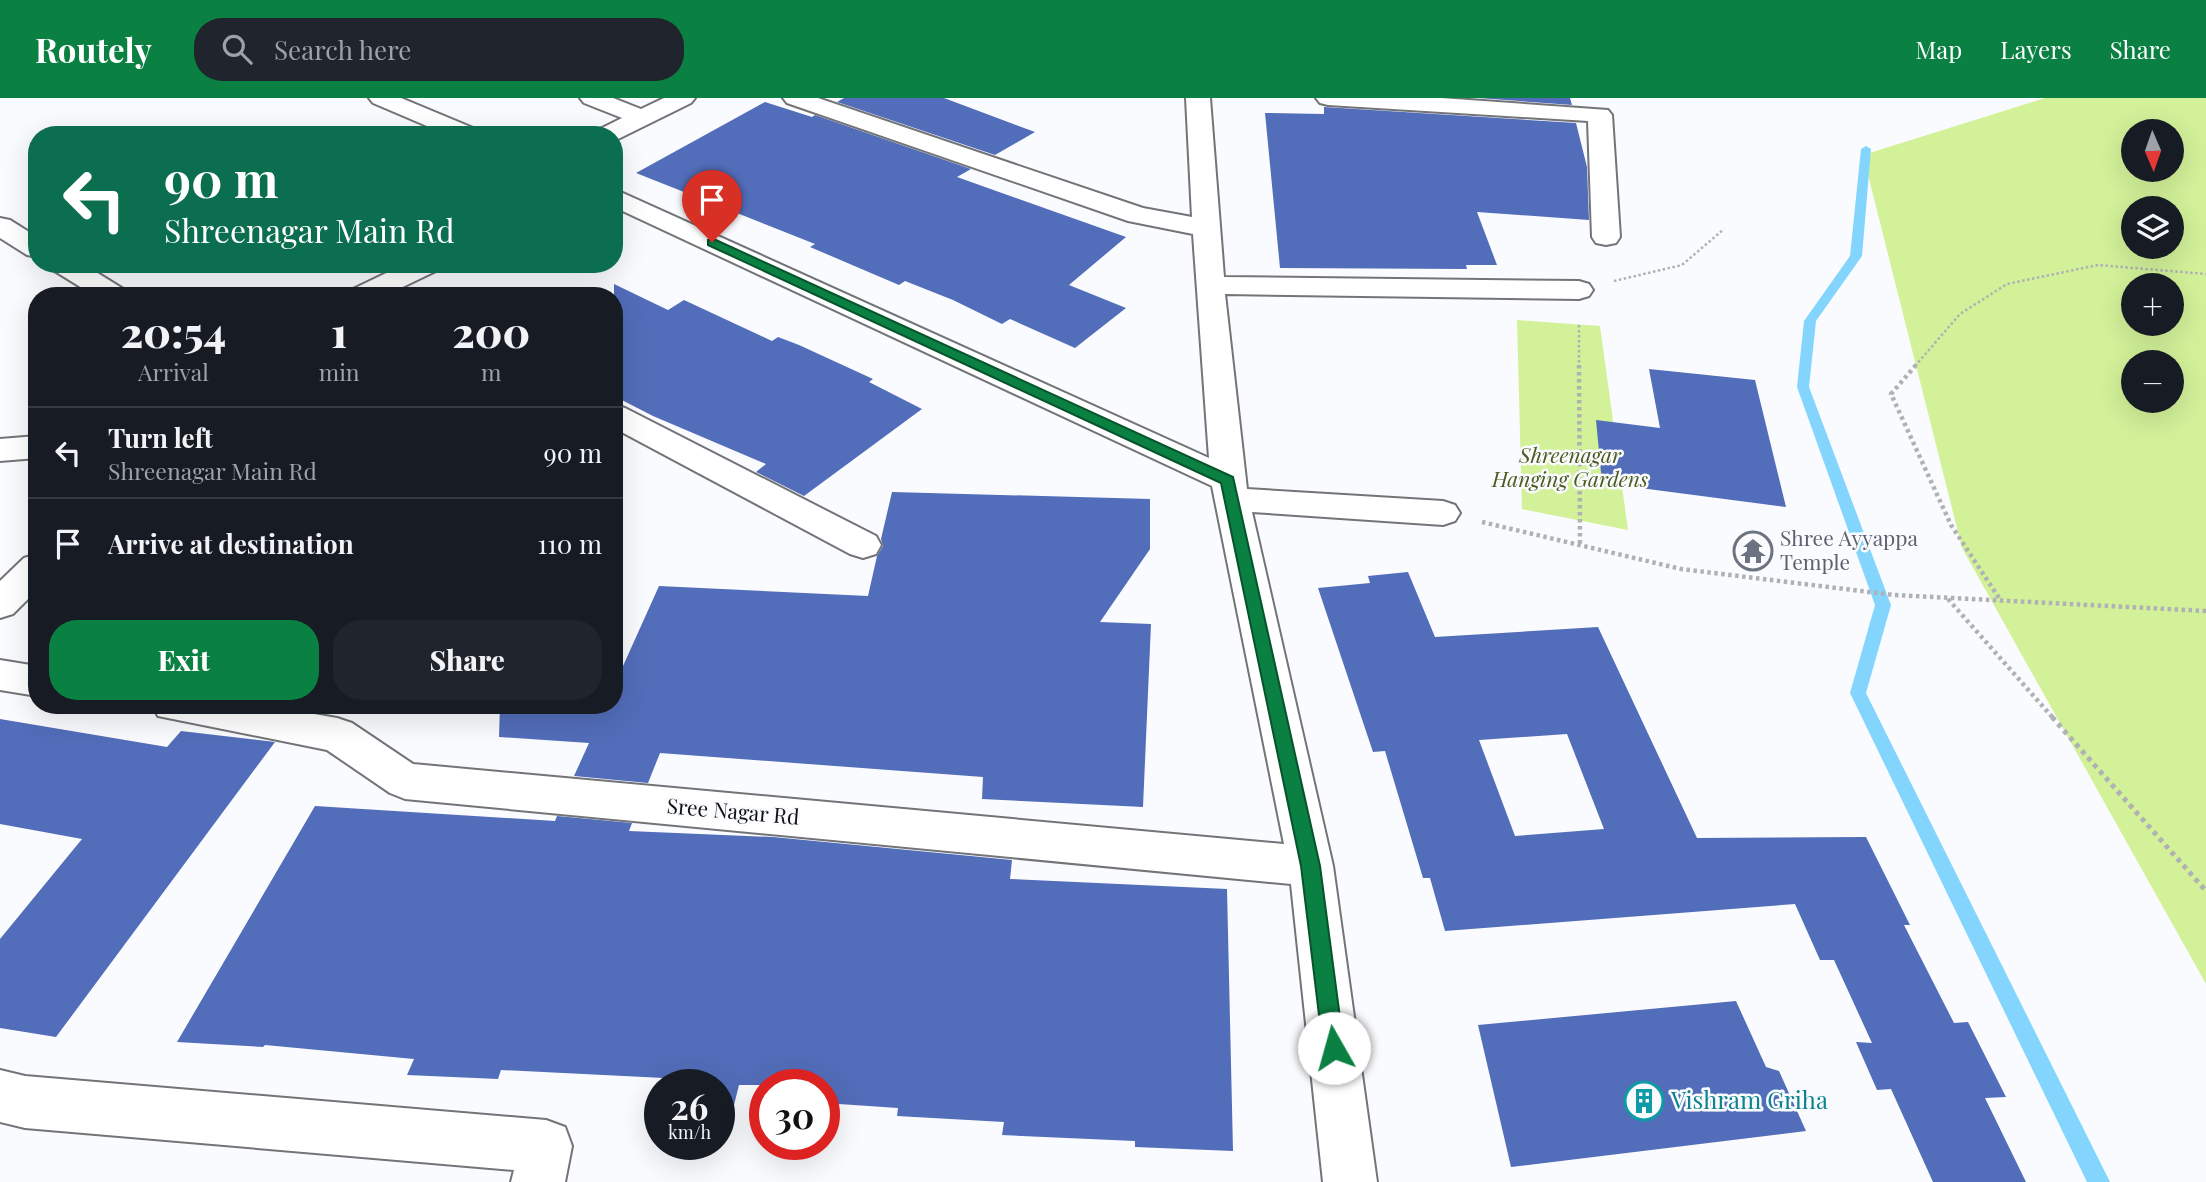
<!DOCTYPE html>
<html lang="en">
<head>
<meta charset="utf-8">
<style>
  :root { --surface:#171b24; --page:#20242c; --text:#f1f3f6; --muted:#9ea1a6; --line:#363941; --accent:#0b8043 }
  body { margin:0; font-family:"Playfair Display",serif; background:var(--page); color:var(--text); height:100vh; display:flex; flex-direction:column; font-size:26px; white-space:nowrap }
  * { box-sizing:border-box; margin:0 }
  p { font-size:23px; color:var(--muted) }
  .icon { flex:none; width:38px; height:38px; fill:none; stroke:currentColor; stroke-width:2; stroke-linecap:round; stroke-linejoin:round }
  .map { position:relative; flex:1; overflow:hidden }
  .details { position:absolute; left:28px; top:189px; width:595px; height:427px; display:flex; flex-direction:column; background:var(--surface); border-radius:28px; box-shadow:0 7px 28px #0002 }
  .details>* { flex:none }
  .guide { position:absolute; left:28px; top:28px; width:595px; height:147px; border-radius:28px; box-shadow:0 7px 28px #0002; background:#0b6e4f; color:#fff; overflow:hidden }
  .needle { width:46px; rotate:178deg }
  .fabs { position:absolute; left:2121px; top:21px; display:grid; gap:14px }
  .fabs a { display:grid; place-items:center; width:63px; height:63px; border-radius:50%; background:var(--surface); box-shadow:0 7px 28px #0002; font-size:35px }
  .speed { position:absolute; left:644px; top:971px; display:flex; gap:14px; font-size:35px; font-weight:700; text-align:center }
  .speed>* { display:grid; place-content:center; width:91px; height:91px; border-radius:50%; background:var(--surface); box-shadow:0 7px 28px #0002; line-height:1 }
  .speed small { font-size:18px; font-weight:400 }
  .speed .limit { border:10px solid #d22; background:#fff; color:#111 }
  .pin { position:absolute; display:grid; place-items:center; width:60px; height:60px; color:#fff; margin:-72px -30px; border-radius:50% 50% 50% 0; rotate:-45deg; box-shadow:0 0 7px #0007 }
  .pin .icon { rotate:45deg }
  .me { position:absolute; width:77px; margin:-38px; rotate:353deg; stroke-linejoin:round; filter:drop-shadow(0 0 5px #0008) }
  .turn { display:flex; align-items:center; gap:24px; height:147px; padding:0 21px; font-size:32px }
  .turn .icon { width:91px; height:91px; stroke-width:2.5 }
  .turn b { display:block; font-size:49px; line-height:60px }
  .eta { display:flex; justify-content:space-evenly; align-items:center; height:119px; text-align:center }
  .eta b { font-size:42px; font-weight:800; line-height:49px }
  .cta { display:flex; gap:14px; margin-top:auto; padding:14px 21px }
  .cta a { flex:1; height:80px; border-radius:28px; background:var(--accent); color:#fff; font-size:28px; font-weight:800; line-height:80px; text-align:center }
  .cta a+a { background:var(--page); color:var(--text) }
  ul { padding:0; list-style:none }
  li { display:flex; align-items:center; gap:21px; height:91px; padding:0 21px; border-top:2px solid var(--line) }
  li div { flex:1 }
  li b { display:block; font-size:26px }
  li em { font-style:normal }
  header { display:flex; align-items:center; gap:42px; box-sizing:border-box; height:98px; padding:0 35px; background:var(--accent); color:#fff }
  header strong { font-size:33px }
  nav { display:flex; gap:38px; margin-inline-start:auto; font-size:24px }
  .search { width:490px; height:63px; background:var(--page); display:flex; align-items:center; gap:18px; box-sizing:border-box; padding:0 24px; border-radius:28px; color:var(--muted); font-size:26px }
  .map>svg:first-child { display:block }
</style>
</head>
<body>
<header>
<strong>Routely</strong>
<div class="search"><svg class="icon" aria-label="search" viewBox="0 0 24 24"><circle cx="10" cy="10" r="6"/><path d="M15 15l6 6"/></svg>Search here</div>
<nav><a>Map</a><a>Layers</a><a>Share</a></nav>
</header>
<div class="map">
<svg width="2206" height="1084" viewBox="0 0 2206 1084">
  <rect width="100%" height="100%" fill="#fafbfe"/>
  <path fill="#d2f199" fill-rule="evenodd" d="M2045,0H2206V886L1962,450L1863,57ZM2133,33H2172V72H2133ZM2133,110H2172V149H2133ZM2133,187H2172V226H2133ZM2133,264H2172V303H2133Z
    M1517,222L1600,228L1628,432L1522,411Z"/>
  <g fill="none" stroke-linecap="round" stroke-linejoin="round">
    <path fill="#83d5fd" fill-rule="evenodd" d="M1866,48L1871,51L1862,158L1816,223L1809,289L1891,507L1866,595L2110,1084H2087L1850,595L1875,507L1797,289L1804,223L1850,158L1861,51Z"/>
  </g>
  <path fill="#526db9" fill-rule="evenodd" d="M844,0H944L1035,34L995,57L837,4Z
    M1478,0H1570L1572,7Z
    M765,4L812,19L815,17L971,71L957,79L1126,139L1069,187L1126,210L1075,250L1010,221L1002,226L953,202L905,183L899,187L810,149L815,146L636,75Z
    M1324,9L1576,25L1587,69L1589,122L1477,114L1497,167H1466L1467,171L1280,170L1265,15L1324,16Z
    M614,186L668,212L684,202L772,243L778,239L799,247L873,281L869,284L922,311L804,398L756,374L766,366L653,318L614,298Z
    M1649,271L1755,282L1786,409L1602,385L1596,322L1660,330Z
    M892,394L1150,401V451L1100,524L1151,526L1143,709L982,701L983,679L660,655L648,685L574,678L589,645L499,639L500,607H614V588L659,488L868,498L877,458L883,448L881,441Z
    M1408,474L1435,539L1598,529L1697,740L1866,739L1910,827H1904L1954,925L1968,924L2006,999L1985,1000L2026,1084H1933L1891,991L1877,992L1856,944L1872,945L1834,862H1820L1795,806L1445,833L1430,780H1423L1385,653L1373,654L1318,490L1370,485L1368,478ZM1567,636L1604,731L1515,738L1479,642Z
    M0,621L167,649L181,633L275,644L56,939L0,930V841L82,741L0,726Z
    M315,708L555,723L557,718L632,725L629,733L773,739L1012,762L1010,781L1227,791L1233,1053L1135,1049V1043L1002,1037L1004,1024L897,1018L898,1010L824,1005V987H739L734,1007L719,1006V987H662L664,980L501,972L498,981L407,977L414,961L265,947L263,949L177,944Z
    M1736,903L1766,969L1779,973L1806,1033L1511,1069L1478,927Z"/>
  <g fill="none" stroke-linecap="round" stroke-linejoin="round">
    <defs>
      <path id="minor" d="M369,0H401L478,32L481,37H448L373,5Z
        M580,0H613L641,11L664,0H695L691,5L614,43V37H595L598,32L622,20L584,5Z
        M783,0H818L1143,110L1192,119L1186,0H1210L1224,179L1579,183L1589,186L1593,192L1589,198L1579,201L1225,196L1247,391L1443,403L1455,407L1460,415L1455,423L1443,427L1252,414L1333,768L1377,1084H1323L1291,786L405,701L390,695L327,652L158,618L152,607H263L337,620L352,625L413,666L1284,746L1212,388L614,109V91L1209,360L1193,136L1128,123L787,5Z
        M1316,0H1441L1608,12L1612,17L1620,139L1616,145L1606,147L1596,145L1592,139L1588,23L1328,7L1320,5Z
        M0,120L10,122L37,139V159L27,157L0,140Z
        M49,166H83L125,192L129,198H95L53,172Z
        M405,166H442L438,172L384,198H347L351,192Z
        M614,307L625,310L876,438L881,447L876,456L863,460L850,456L614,330Z
        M37,338V360L0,363V341Z
        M37,456V492L13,516L0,520V483L24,460Z
        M0,562L37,568V598L0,592Z
        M0,972L25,978L546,1022L565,1029L572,1048L565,1084H511L514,1072L25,1030L0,1024Z"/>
    </defs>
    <use href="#minor" stroke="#737478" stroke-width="4"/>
    <path stroke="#b0b1b4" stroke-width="2.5" stroke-dasharray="2.5 2.5" stroke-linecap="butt" d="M1614,183L1682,167L1724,131
      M1579,227V268
      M1915,268L1960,216L2007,186L2098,167L2206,176"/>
    <path stroke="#b0b1b4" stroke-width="4.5" stroke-dasharray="3.5 3.5" stroke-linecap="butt" d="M1579,267L1580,447
      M1916,267L1891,296L1951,427L2001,503
      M1482,424L1681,471L1894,497L2206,513
      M1948,501L2054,621"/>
    <path stroke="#b0b1b4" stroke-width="5" stroke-dasharray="4.5 4.5" stroke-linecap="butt" d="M2052,619L2206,793"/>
    <use href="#minor" fill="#fff" fill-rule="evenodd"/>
  </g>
  <path fill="#0b8043" stroke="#07532c" stroke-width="2" d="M708,142H716L1233,379L1320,768L1344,950L1341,957L1334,960L1326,957L1323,950L1301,768L1221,385L708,147Z"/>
  <defs>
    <symbol id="temple-ring" viewBox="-11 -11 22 22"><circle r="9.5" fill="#fafbfe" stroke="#6b7280" stroke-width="1.5"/><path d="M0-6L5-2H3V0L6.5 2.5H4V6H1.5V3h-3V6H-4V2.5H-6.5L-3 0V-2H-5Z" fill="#6b7280"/></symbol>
    <symbol id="building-ring" viewBox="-11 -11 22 22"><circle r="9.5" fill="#fafbfe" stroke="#0f9aa8" stroke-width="1.5"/><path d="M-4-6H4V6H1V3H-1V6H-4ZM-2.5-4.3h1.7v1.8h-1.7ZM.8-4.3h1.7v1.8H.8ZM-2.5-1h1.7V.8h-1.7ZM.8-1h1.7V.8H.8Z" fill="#0f9aa8"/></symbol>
  </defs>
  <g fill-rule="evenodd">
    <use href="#temple-ring" x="1731" y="431" width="44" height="44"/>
    <use href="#building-ring" x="1622" y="981" width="44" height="44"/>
  </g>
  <g text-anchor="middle" stroke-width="5" stroke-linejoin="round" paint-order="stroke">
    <g font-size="21" font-style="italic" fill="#495c1d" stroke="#fafbfe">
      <text x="1570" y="365">Shreenagar<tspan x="1570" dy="24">Hanging Gardens</tspan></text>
    </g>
    <g font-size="21" fill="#5b616d" stroke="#fafbfe" text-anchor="start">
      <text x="1780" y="448">Shree Ayyappa<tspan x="1780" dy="24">Temple</tspan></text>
    </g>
    <g font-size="21" fill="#121214" stroke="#fafbfe">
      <text transform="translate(733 714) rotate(5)" y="7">Sree Nagar Rd</text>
    </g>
    <g font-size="24" fill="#0d838f" stroke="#fafbfe" text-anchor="start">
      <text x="1671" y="1011">Vishram Griha</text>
    </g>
  </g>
</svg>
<div class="fabs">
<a><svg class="needle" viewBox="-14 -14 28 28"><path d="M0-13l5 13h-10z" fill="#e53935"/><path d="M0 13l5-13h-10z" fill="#9ea1a6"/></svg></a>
<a><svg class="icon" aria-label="layers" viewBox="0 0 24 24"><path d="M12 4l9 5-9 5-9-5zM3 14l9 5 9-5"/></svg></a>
<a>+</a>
<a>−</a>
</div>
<div class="speed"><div>26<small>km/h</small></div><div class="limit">30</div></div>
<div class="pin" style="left:712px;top:144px;background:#d93025"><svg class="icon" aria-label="arrive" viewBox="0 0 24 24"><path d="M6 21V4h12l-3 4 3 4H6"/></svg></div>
<svg class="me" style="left:1334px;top:950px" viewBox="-20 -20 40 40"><circle r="19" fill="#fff"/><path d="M0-13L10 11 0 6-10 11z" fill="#0b8043"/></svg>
<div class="guide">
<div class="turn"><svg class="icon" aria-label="left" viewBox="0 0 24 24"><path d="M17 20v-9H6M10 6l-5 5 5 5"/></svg><div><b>90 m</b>Shreenagar Main Rd</div></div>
</div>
<section class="details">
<div class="eta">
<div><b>20:54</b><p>Arrival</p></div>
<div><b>1</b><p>min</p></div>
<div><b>200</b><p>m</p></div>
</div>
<ul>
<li><svg class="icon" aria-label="left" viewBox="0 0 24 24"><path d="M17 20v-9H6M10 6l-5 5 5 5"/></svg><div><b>Turn left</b><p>Shreenagar Main Rd</p></div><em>90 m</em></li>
<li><svg class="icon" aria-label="arrive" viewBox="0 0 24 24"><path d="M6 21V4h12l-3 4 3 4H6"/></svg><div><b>Arrive at destination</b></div><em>110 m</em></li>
</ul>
<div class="cta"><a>Exit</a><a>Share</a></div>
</section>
</div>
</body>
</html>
